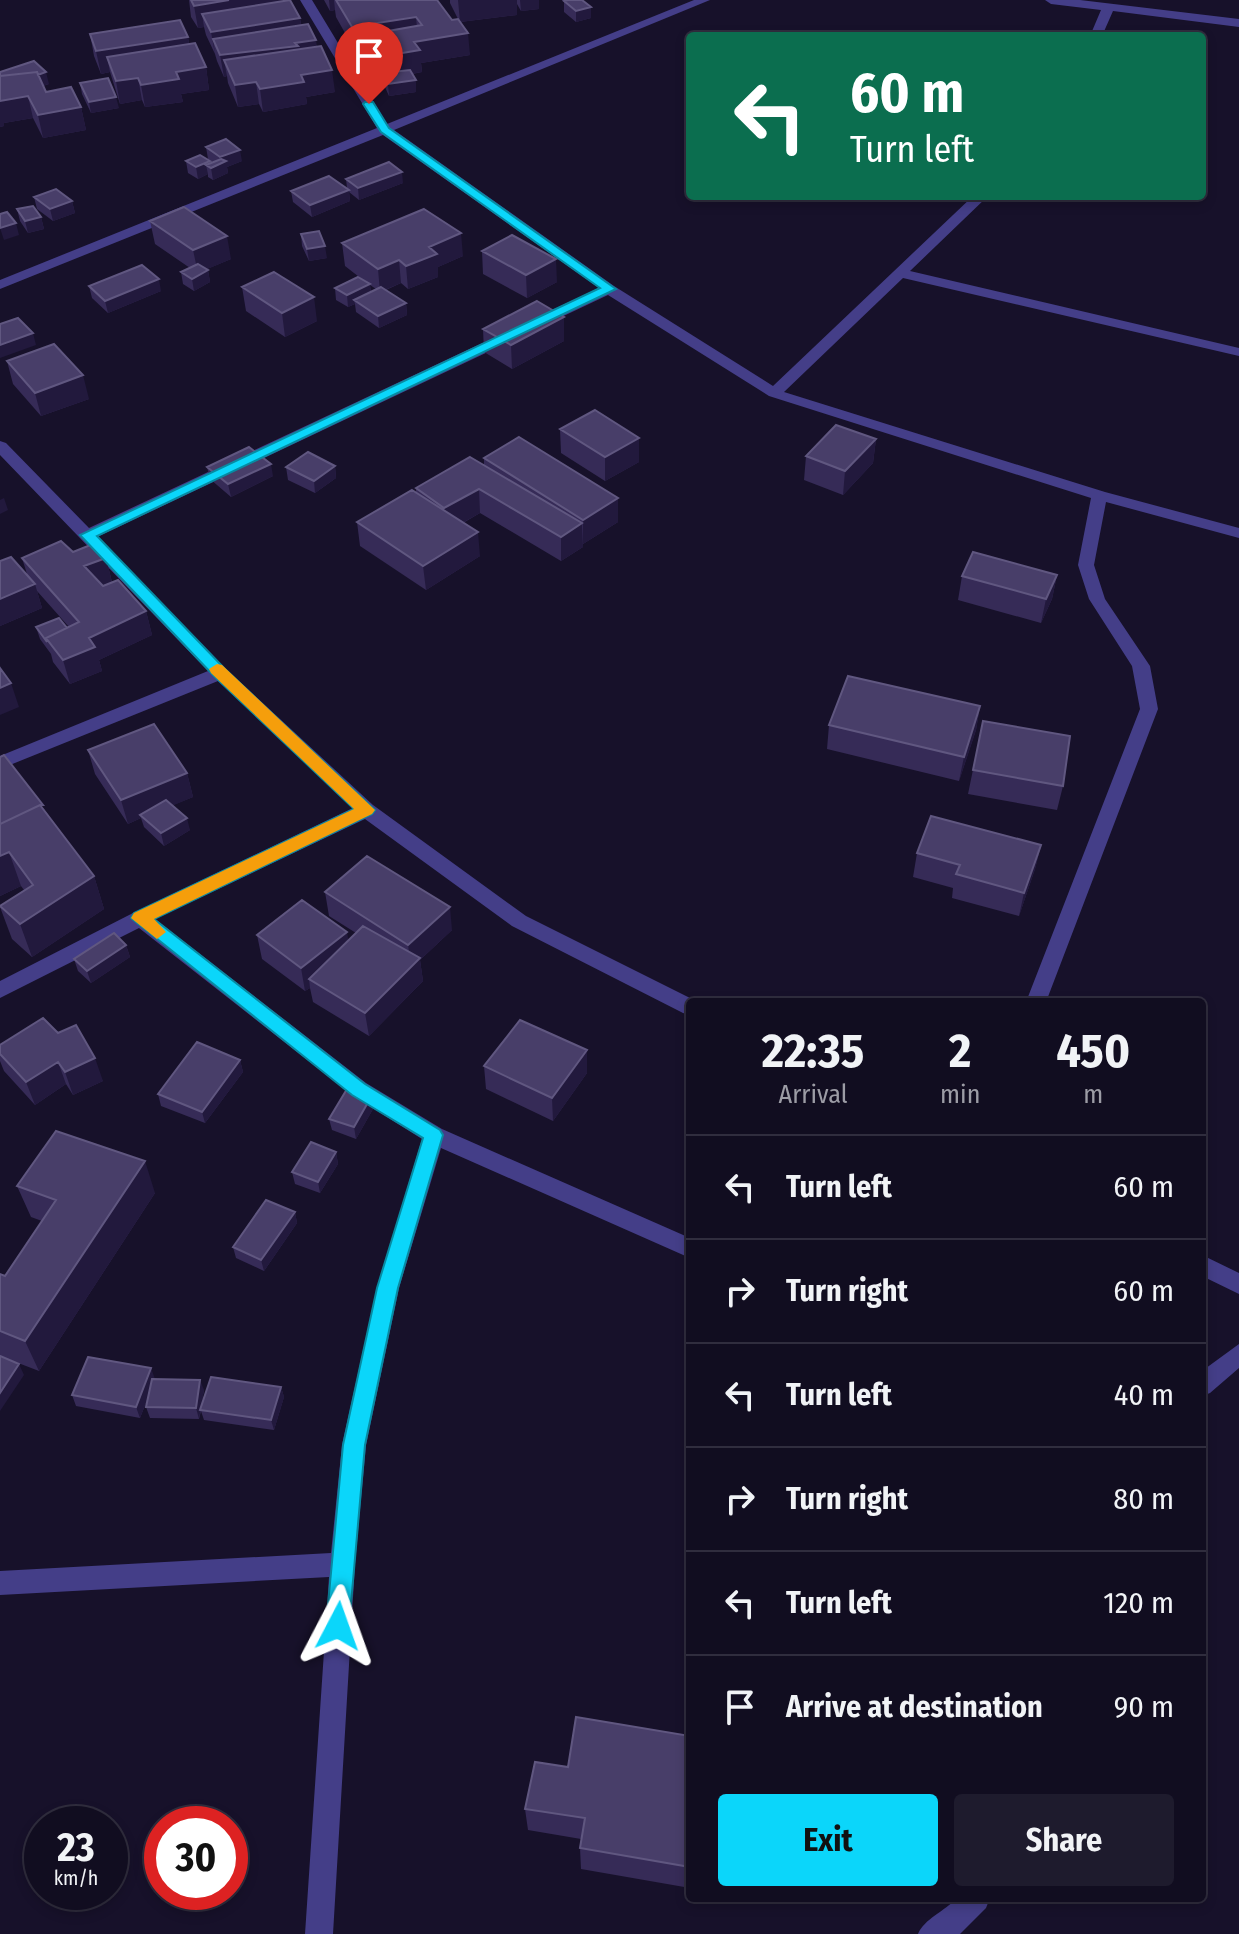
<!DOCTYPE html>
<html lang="en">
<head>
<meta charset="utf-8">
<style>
  :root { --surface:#110d20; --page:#1e1b2d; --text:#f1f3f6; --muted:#9c9ca5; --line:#302d3e; --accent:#0bd6fa }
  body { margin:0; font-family:"Fira Sans Condensed",sans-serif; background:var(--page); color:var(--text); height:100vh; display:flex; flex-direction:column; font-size:30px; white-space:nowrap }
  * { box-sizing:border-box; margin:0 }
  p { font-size:26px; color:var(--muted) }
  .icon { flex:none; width:44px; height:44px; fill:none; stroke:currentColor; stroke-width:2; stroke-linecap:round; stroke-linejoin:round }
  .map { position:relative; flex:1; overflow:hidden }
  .drawer { position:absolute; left:686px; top:998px; width:520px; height:904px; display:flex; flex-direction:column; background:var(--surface); border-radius:8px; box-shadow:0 4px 12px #0003,0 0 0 2px var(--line) }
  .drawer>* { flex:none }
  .top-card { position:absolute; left:686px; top:32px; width:520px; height:168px; border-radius:8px; box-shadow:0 4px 12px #0003,0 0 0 2px var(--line); background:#0b6e4f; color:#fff; overflow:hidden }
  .speed { position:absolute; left:24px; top:1806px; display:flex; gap:16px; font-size:40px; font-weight:700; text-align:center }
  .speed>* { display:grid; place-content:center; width:104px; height:104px; border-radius:50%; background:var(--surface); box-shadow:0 4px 12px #0003,0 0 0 2px var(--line); line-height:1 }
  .speed small { font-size:20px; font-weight:400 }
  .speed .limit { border:12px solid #d22; background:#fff; color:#111 }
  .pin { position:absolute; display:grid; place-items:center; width:68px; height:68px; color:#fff; margin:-82px -34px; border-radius:50% 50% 50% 0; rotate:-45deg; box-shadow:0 0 8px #0007 }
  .pin .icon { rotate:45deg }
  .me { position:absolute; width:88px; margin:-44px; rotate:4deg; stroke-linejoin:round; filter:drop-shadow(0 0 6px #0008) }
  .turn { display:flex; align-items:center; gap:28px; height:168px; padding:0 32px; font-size:36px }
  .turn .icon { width:104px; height:104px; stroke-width:2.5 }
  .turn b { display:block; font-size:56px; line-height:68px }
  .eta { display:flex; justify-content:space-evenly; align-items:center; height:136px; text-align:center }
  .eta b { font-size:48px; font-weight:700; line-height:56px }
  .primary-button { display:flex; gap:16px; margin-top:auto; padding:16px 32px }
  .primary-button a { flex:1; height:92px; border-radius:8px; background:var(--accent); color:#111; font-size:32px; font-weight:700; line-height:92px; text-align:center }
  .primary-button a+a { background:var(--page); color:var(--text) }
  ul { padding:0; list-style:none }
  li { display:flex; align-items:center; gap:24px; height:104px; padding:0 32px; border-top:2px solid var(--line) }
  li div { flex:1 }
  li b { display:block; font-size:30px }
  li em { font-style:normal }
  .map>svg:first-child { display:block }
</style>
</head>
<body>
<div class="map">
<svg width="1239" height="1934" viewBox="0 0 1239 1934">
  <rect width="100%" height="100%" fill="#17112a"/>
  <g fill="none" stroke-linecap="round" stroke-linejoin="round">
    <path fill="#443e88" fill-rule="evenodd" d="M300,0H312L387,124L694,0H710L394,130L614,286L773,386L973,196H988L910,271L1239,348V356L903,278L784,392L1105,492L1239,528V538L1106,502L1094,565L1105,599L1150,666L1158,709L1046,1002H1026L1140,709L1132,666L1089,599L1078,565L1091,498L769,396L608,295L97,537L226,669L373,805L526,916L698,1002H690V1015L683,1013L512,926L365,819L155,919L366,1083L442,1129L690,1238V1258L441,1148L399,1288L366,1445L355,1564L333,1934H305L329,1577L0,1595V1571L331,1553L342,1445L377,1288L422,1139L352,1095L139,928L0,998V981L133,913L353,808L218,681L0,769V756L208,671L0,455V441L6,443L89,528L599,288L383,135L0,289V280L377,128Z
      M1045,0H1080L1239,19V27L1113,11L1102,36H1090L1101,10L1051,4Z
      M1202,1255L1239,1273V1294L1202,1276Z
      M1239,1344V1368L1210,1393L1202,1396V1371Z
      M957,1898H990L986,1908L960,1934H918C924,1919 945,1911 957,1898Z"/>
  </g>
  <path fill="#362b57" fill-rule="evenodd" d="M189,0H283L300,18L301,25L317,46L335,92L306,97L307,104L263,112L259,104L238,107L228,83L227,76L224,77L217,61L215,54L206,35L204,27L198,28L191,17Z
    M324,0H437L452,20L458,19L450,3V0H539V9L521,11L517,4V15L460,22L470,55L421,63L422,72L412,74L416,80V92L389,96L384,85L382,73H384L374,56L373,46L354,49L336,17L335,10L330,11Z
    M564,1L591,18L576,22L564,12Z
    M90,34L188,37L189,44L206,67L209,90L181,94L183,102L145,107L142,100L120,104L110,72L101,74L94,56Z
    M0,72L49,84L43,86L46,92L81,107L86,130L43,138L33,118L4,123V126L0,127Z
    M80,83L119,108L91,113L82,94Z
    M206,147L242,161L227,167L228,173L213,180L208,177V174L198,179L188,173L186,161H210V164L213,162L208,159Z
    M346,179L403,183L359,200L349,192L350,201L312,217L293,202L291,191L347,188Z
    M34,197L72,201L75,213L53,221L37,209Z
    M17,209L41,217L44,229L28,233L20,221Z
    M150,221L231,259L207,269L208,270L210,282L194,291L183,284L181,272L190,268L155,244Z
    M301,234L327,258L309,261L302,246Z
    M342,243L463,256L438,267V277L408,289L401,283L386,290L406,303L407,315L379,328L356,312L355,304L348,307L336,300L335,288L363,280L345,266ZM370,285L376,289L371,292Z
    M482,251L557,282L527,298L483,274Z
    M89,286L161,291L108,313L92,298Z
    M242,287L317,321L285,337L246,311Z
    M483,329L564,341L512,369L484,352Z
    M7,361L89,399L41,416L13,384Z
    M560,429L639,462L605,481L561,453Z
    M876,439L873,463L843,495L804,480L806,456Z
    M484,458L618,498V522L583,544V547L561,561L480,513L463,523L480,556L426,590L360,546L357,522L416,492V488L484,465Z
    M335,466L336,478L315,493L288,480L286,467Z
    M207,467L273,476L231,497L210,479Z
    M73,552L106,558L112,582L102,586L146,611L152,635L99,660L102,671L70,684L53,662L51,654L40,639L36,627H69L37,591L42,608L0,626V561L27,574L22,558Z
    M1057,575L1052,599L1041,623L958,600L962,576Z
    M980,706L976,730L959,781L827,749L829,725Z
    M983,721L1063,786L1057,810L968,794Z
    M88,750L187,773L193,797L173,805L190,830L164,846L144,827L141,818L128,824L95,774Z
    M0,757L44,809L94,876L104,909L32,957L12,939L0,907V906L24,890L21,886L0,896Z
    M1041,845L1035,869L1019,916L952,898L953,888L913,877L917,853Z
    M325,892L452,930L420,960L423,981L369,1036L313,1002L310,988L305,991L262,959L257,935L349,940L356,933L329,916Z
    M126,945L130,957L91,983L78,971L74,959Z
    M43,1018L103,1081L73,1095L66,1084L35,1105L4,1071L0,1061V1045Z
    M587,1050V1073L553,1121L486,1089L484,1066Z
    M240,1060L243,1072L205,1123L161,1106L158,1094Z
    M373,1109L356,1139L332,1130L329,1119Z
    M336,1152L338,1164L320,1193L295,1184L292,1172Z
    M17,1186L155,1193L39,1371L0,1356V1274L5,1276L42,1221L31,1217Z
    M295,1212L297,1223L264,1271L236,1258L233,1247Z
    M155,1379L204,1390L201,1406L281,1387L284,1397L274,1430L204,1420L201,1411L199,1419L150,1418L146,1407L149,1395L140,1418L76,1406L72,1395Z
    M690,1736V1888L581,1869L580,1848L581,1839L528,1830L525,1809L568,1767Z"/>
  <path fill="#22193d" d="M229,0H283L284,13L202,14L204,27L198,28L194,6Z
    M329,0H334L335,10L330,11Z
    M458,0H517V15L460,22Z
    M520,0H539V9L521,11Z
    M591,7V18L576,22V11Z
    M416,17L418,39L371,34L373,46L354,49L352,27Z
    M300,18L303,40L213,39L215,54L211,32Z
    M468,33L470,55L421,63L422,72L387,78L385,56L414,42Z
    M188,37L191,59L107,57L110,72L101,74L96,51Z
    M316,40L319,62L224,60L227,76L224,77L220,55Z
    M206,67L209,90L181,94L183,102L145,107L141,85L176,72Z
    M332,70L335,92L306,97L307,104L263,112L260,89L301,75Z
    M46,72L49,84L4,97L1,86Z
    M138,78L142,100L120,104L116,81Z
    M416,80V92L389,96L388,84Z
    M256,82L259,104L238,107L235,85Z
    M28,96L33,118L4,123V126L0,127V101Z
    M116,97L119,108L91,113L89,102Z
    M81,107L86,130L43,138L38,115Z
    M240,150L242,161L227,167L228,173L213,180L211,168L221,164L220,157Z
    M210,161L211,168L206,165L208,174L198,179L196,167Z
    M402,172L403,183L359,200L358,188Z
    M349,190L350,201L312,217L310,205Z
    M72,201L75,213L53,221L50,209Z
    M41,217L44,229L28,233L25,221Z
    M16,223L19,235L4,240L0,228Z
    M461,233L463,256L438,267V277L408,289L406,266L429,247Z
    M227,236L231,259L198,273L193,250Z
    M325,246L327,258L309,261L307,249Z
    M556,259L557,282L527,298L526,275Z
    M399,260L401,283L380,292L378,269Z
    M208,270L210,282L194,291L192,279Z
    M159,279L161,291L108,313L105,301Z
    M370,284L371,296L354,300L355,304L348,307L347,295Z
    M314,297L317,321L285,337L282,313Z
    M406,303L407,315L379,328L378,316Z
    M564,317V341L512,369L511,345Z
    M33,333L36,345L0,358V345Z
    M83,375L89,399L41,416L35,393Z
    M639,438V462L605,481V457Z
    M876,439L873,463L843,495L845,471Z
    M271,464L273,476L231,497L228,484Z
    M335,466L336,478L315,493L314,481Z
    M479,489L480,513L446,532L444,508Z
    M4,498L8,510L0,514V500Z
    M618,498V522L583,544V520Z
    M582,523L583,547L561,561V537Z
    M478,532L480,556L426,590L423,566Z
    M106,558L112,582L91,590L84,566Z
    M1057,575L1052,599L1041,623L1046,599Z
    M35,584L42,608L0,626V599Z
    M146,611L152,635L99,660L102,671L70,684L63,660L89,638Z
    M11,683L19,707L0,715V688Z
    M980,706L976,730L959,781L964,757Z
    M187,773L193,797L143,818L140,815L141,818L128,824L121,800Z
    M187,818L190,830L164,846L161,833Z
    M1041,845L1035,869L1019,916L1024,893Z
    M9,852L21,886L0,896V856Z
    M94,876L104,909L32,957L20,924Z
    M450,907L452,930L420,960L423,981L369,1036L365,1013L411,966L408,945Z
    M347,932L351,955L309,979L310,988L305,991L301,968Z
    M126,945L130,957L91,983L87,971Z
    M587,1050V1073L553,1121L552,1098Z
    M95,1058L103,1081L73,1095L65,1072Z
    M240,1060L243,1072L205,1123L202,1112Z
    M58,1062L66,1084L35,1105L26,1082Z
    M371,1097L373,1109L356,1139L354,1127Z
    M336,1152L338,1164L320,1193L318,1182Z
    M145,1161L155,1193L39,1371L25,1341Z
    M295,1212L297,1223L264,1271L261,1260Z
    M19,1364L24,1375L0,1411V1393Z
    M151,1368L155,1379L140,1418L136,1407Z
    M200,1380L204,1390L199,1419L196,1408Z
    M281,1387L284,1397L274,1430L271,1420Z"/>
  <path fill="#483e69" stroke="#605780" stroke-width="2" d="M191,0H229L194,6Z
    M290,0L300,18L211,32L202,14Z
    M336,0H437L452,20L458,19L468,33L414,42L420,50L385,56L371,34L422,25L416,17L352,27Z
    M568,0H582L591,7L576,11L564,1Z
    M180,20L188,37L96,51L90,34Z
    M308,24L316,40L295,43L298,46L220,55L213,39Z
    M195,43L206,67L176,72L179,79L141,85L138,78L116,81L107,57Z
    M321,46L332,70L301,75L304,82L260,89L256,82L235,85L224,60Z
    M34,61L46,72L38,75L37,72L0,76V72Z
    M410,70L416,80L388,84L382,73Z
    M37,72L46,92L71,87L81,107L38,115L28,96L0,101V76Z
    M108,78L116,97L89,102L80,83Z
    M226,139L240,150L220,157L206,147Z
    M200,155L210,161L196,167L186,161Z
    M221,159L226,161L211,168L206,165Z
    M389,162L402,172L358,188L346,179Z
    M329,176L349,190L310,205L291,191Z
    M56,189L72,201L50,209L34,197Z
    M33,206L41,217L25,221L17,209Z
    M184,207L227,236L193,250L150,221Z
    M424,209L461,233L429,247L437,254L406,266L399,260L378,269L342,243Z
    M7,212L16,223L0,228V214Z
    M319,231L325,246L307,249L301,234Z
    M512,235L556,259L526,275L482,251Z
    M198,264L208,270L192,279L181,272Z
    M142,265L159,279L105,301L89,286Z
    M274,272L314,297L282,313L242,287Z
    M358,277L370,284L347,295L335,288Z
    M381,287L406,303L378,316L354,300Z
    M537,301L564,317L511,345L483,329Z
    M18,318L33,333L0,345V324Z
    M54,344L83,375L35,393L7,361Z
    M595,410L639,438L605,457L560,429Z
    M836,425L876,439L845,471L806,456Z
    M519,437L618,498L583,520L484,458Z
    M249,447L271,464L228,484L207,467Z
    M308,452L335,466L314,481L286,467Z
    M470,457L582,523L561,537L479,489L444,508L416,488Z
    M412,490L478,532L423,566L357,522Z
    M61,541L73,552L93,544L106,558L84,566L103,586L118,580L146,611L89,638L95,647L63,660L46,638L79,622L22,558Z
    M973,552L1057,575L1046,599L962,576Z
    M11,557L35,584L0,599V561Z
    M59,618L67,628L46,638L47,642L36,627Z
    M0,668L11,683L0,688Z
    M848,676L980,706L964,757L829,725Z
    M983,721L1070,736L1063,786L973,770Z
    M154,724L187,773L121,800L88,750Z
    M4,755L43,805H40L0,824V757Z
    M166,800L187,818L161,833L140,815Z
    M40,805L94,876L20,924L0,906L33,885L9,852L0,856V824Z
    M931,816L1041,845L1024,893L956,874L960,865L917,853Z
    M367,856L450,907L408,945L325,892Z
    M302,900L347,932L301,968L257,935Z
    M363,926L420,958L365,1013L309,979Z
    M114,933L126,945L87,971L74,959Z
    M43,1018L58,1033L76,1025L95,1058L65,1072L58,1062L26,1082L0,1054V1045Z
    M520,1020L587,1050L552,1098L484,1066Z
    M197,1042L240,1060L202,1112L158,1094Z
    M347,1089L371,1097L354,1127L329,1119Z
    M56,1131L145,1161L25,1341L0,1331V1274L5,1276L56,1200L17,1186Z
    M311,1142L336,1152L318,1182L292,1172Z
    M266,1200L295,1212L261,1260L233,1247Z
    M0,1356L19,1364L0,1393Z
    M88,1357L151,1368L136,1407L72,1395Z
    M211,1377L281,1387L271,1420L200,1410Z
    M152,1379L200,1380L196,1408L146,1407Z
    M576,1717L690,1736V1867L580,1848L585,1818L525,1809L535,1762L568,1767Z"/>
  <path fill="#0bd6fa" stroke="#078ba2" stroke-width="2" d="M365,102H373L389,128L616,289L97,536L225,669L375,810L372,814L154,919L365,1084L440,1130L443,1135L398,1288L365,1445L349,1626L346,1634L338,1637L330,1634L326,1626L343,1445L377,1288L423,1138L352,1095L131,918L134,913L354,809L214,676L80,535L600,288L381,132L363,104Z"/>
  <path fill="#f59e0b" d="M217,664L222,665L375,810L372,814L154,919L166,932L157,939L131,918L134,913L354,809L211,673L209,669Z"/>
</svg>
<div class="speed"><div>23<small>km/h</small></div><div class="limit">30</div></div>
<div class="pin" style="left:369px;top:104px;background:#d93025"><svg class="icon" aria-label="arrive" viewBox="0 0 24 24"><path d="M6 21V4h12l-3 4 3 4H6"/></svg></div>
<svg class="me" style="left:338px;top:1626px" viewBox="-20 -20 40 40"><path d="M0-17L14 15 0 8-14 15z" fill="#0bd6fa" stroke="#fff" stroke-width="4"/></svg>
<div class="top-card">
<div class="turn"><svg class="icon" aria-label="left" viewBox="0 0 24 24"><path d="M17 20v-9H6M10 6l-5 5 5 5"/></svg><div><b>60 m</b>Turn left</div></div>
</div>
<section class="drawer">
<div class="eta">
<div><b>22:35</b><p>Arrival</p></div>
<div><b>2</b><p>min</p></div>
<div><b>450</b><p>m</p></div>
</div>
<ul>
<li><svg class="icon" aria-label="left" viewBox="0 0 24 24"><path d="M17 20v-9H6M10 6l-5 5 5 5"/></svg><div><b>Turn left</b></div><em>60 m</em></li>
<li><svg class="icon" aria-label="right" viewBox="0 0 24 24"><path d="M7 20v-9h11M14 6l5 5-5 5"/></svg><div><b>Turn right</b></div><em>60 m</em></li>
<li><svg class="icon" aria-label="left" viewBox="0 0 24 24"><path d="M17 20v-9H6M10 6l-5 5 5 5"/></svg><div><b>Turn left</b></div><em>40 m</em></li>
<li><svg class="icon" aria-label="right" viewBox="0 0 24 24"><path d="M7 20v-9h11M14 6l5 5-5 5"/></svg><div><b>Turn right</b></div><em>80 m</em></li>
<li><svg class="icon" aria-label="left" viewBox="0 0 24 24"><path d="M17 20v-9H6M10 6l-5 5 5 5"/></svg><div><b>Turn left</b></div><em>120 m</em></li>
<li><svg class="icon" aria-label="arrive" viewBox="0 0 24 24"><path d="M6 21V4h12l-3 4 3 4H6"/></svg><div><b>Arrive at destination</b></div><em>90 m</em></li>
</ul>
<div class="primary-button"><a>Exit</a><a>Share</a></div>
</section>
</div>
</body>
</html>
